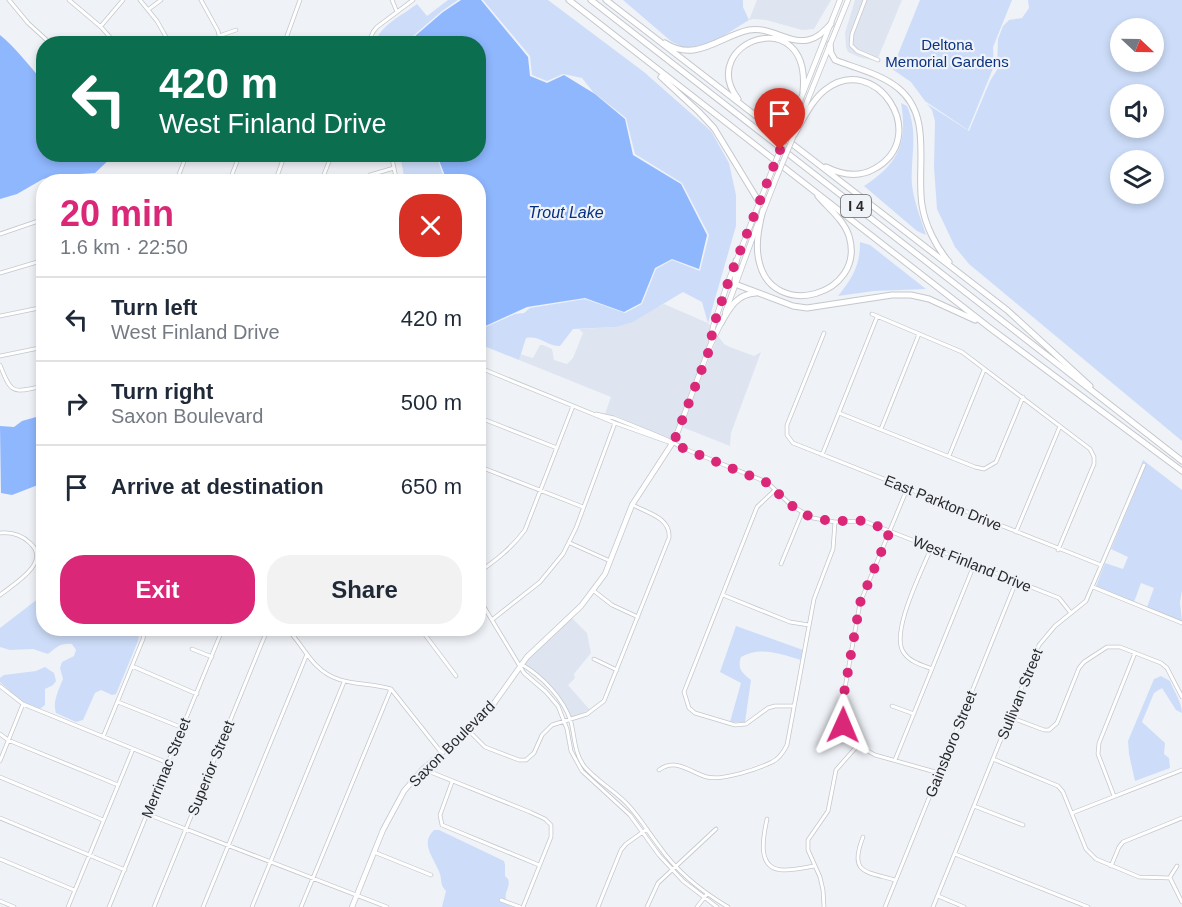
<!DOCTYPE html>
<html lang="en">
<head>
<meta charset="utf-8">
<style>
  :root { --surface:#fff; --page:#f2f2f3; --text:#1f2937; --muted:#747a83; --line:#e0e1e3; --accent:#db2777 }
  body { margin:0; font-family:Helvetica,sans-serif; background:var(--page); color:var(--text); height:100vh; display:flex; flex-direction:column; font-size:22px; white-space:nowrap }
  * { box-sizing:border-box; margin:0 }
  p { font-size:20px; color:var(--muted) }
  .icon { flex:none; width:33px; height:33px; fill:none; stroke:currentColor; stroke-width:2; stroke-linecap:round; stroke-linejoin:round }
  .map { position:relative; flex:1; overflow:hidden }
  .details { position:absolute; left:36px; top:174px; width:450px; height:462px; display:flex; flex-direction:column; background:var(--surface); border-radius:24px; box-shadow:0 3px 9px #0003 }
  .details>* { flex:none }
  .hud { position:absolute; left:36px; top:36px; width:450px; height:126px; border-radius:24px; box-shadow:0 3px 9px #0003; background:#0b6e4f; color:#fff; overflow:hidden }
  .needle { width:39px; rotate:112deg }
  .buttons { position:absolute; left:1110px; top:18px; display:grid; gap:12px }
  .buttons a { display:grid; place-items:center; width:54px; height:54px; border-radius:50%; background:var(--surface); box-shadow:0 3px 9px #0003; font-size:30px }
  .pin { position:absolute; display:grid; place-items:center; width:51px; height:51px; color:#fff; margin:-62px -26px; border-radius:50% 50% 50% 0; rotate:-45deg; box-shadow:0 0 6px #0007 }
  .pin .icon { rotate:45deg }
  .me { position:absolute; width:66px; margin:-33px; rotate:1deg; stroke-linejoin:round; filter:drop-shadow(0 0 4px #0008) }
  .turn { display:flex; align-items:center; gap:21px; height:126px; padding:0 24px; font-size:27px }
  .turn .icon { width:78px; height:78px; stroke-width:2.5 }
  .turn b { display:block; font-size:42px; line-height:51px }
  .round { display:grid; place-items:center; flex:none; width:63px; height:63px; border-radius:24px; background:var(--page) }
  .overview { display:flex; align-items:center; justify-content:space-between; height:102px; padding:0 24px }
  h1 { font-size:36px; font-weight:700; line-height:45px; color:var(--accent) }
  .button { display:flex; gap:12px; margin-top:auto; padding:12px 24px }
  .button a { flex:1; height:69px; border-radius:24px; background:var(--accent); color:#fff; font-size:24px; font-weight:700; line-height:69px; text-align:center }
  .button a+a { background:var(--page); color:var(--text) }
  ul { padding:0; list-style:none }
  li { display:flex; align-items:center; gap:18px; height:84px; padding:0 24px; border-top:2px solid var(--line) }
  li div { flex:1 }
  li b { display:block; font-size:22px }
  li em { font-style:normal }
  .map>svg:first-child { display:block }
</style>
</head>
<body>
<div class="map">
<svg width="1182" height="907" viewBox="0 0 1182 907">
  <rect width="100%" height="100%" fill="#eff2f7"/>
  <path fill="#dee5f1" d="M757,0H831L814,29L802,30L766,20L754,19L749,20Z
    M855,0H863L850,34L849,45L856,53L876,61L859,57L848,52L846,47L845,33Z
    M867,0H902L878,58L858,50L853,45V35Z
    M664,304L708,323L711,327L708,347L672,441L616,416L605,414L611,397L519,360L520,354L533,358L540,345H543L552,349L554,360L567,364L573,358L583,333L579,329L616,327Z
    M718,336L724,344L730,347L754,356L761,352L731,433L730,446L682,427Z
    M572,618L587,633L591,653L574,674L575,678L568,685L590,710L571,717L558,694L524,664L534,651Z"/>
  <path fill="#cdddf9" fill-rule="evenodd" d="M448,0H458L442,11L405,43H375C380,25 403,15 417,4L427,16Z
    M483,0H548L644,72L711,131L729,163L736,195V226L708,323L702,302L683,292L633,322L616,327L573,329L560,346C546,346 540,335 526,338L519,360L479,344V330L515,314L524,313L530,308L585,299L625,313L642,304L656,269L672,260L700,271L709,235L682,183L635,154L626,118L593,92L582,78L563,74L547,81L532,75L530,56Z
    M623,0H743V7L749,20L712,43L685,48L672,42Z
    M920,0H1012L993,47L994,66L968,130L925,101L911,82L892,69Z
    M1028,0H1182V441L969,264L955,247L937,209L934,167L935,121L932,110L927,104L969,131L990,81L997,70L998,39L1003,26L1009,20L1022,18L1029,8ZM1154,28V62H1120V28ZM1120,94H1154V128H1120ZM1120,160H1154V194H1120Z
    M901,103L907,106C919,134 910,157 912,185C914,202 921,219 926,235L917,231L864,186C898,164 908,144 901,103Z
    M400,155H436L445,181H405Z
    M860,242L870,245L926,289L874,291L838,296C853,277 860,266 860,242Z
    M1143,460L1182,490V591L1180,602L1182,621L1147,607L1154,588L1141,583L1134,602L1096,586L1105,563L1123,569L1128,557L1111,549L1146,465L1142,463L1120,518Z
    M43,595L44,628L140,629L138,641L116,694L112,695L101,690L95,693L83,720L76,722L56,713C52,702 59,689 63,679L60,668L62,662L74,656L76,650L72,644C60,643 57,647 48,654L33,649L10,650L0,647V628Z
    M736,626L803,650L801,660C780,654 760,646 741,657C737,669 742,673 751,680L745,722H730L741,683L720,672Z
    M45,667L54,673L56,681L53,685L45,689V705L40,709L21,701L0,682V678L4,675L36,671Z
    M1161,676L1170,681C1174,692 1182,702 1182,713L1176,710L1162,688L1154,693L1142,722L1165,743L1164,754L1169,758L1170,768L1135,781L1129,754L1128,741L1154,679Z
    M434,830H439L504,861L505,865V876L508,879C511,887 504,892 506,900L500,898L499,900L512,907H442L446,891C440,885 442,881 440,874C435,859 419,844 434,830Z"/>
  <path fill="#8fb7fe" d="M461,0H481L528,57L530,76L547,83L564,75L595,94L625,119L633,155L681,184L707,235L699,269L672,259L655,268L641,303L624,312L585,298L527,307L479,329L478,182L447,181L437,155L478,154V44L407,43L443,12Z
    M0,35C16,48 29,66 43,81L44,154L114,155L95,173L64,175L43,179L17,194L0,199Z
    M43,415V483L12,495L1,493L0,426L14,427L22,421Z"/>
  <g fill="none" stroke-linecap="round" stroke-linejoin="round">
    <defs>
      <path id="minor" d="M9,0L28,23L51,44
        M69,0L101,27L116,44
        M140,0L157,21L170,44
        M201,0L218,31L221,44
        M392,0L397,12
        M865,0L852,34L851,45L857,51L878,60
        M149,9L161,0
        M101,26L123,0
        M219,36L236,30
        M284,44L300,0
        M368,44L373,32L377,27L413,0
        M391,154L397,182
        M128,177L140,182
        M176,182L187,154
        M229,182L240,154
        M275,182L285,154
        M321,182L332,154
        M368,182L370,175L394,168
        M0,234L44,219
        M0,273L44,260
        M872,314L962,352L1090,449L1094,457V464L1058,550
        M0,316L44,307
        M824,333L787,425V435L793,443L1101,565
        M0,356L44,347
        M0,365C12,396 13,392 44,386
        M478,367L615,423L671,443
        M839,413L975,467L984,469L996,462L1023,397
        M596,414L614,418L649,432L668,440L685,449L764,481L769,484L792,506L813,518L835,522L864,521L1059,598L1071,613
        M478,417L557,448
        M881,429L919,334
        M822,455L877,317
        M949,456L984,370
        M478,466L583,507
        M478,478L483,468
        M907,489L860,603L842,705L843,725L850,737L864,749L875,755L939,773
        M775,490L757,507L684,692L689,708L695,713L735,725L746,724L768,708L775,706H794
        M1016,532L1060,426
        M0,533C11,532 22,535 30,543C52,562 14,584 0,595
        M570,543L610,561
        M931,548C923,569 889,634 904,653C910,662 922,665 932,669
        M781,564L802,513
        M478,573C496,560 512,548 525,530L573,406
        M1093,587L1182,623
        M594,591L612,605L638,617
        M723,595L790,622L809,625
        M478,597L524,673L546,692L558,706L567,729L571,751L582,771L630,815L659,855L683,881L717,907
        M493,619L540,582L563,554L576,528L615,423
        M286,628C298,639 305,654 316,665C338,688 365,681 391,689L441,752
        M356,628L376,632L387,628
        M420,628L456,676
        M192,649L212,657
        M594,659L617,670
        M521,664C542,676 564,699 571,722C575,738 574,752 584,766C596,781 616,791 629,806C640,818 649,833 659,846C677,872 701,891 728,907
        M132,666L197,694
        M0,686L23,704L168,763
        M118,702L183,728
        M892,706L914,714
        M1010,717L1044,730H1049L1057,723L1079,668L1084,662L1107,647H1120L1161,663L1167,668L1182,697
        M468,730L485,747L519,760H526L534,753L542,735L552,725L587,714L604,701L669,538C671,518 648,513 633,505
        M0,734L8,740L118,785
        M103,737L143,639L145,628
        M993,759L1058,786L1063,792L1086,849L1096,859L1139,877L1170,878L1182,902
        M895,760L974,565
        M0,761L23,704
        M423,769L530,812L545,819L551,825V837L523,907
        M659,770C676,757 691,773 707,777C722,781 758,769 772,762C779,759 783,753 787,745L814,599L833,549L835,522
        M0,777L103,820
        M452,782L440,815L442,825L539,865
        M1114,796L1098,754L1099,743L1135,653
        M974,806L1023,825
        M1072,813L1182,770
        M147,814L387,907
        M0,818L125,870
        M767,819C763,837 756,870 784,870C794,870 804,868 814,866
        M863,837C849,873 864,871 895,880
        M374,852L431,875
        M955,854L1088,907
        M0,859L74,890
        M1111,866L1119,847L1123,842L1182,818
        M1170,877L1177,866
        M938,896L964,907
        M501,900L520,907
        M0,901L14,907
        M68,907L133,749
        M109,907L223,628
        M154,907L268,628
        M203,907L307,654
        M252,907L344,682
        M301,907L391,689
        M598,907L621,850L626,844L647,829
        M647,907L658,883L716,829
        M697,907L707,894
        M824,907L823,890L820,877L808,850V840L828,811L836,770L858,745
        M885,907L1016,582
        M933,907L1039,645L1055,626L1086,601L1144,465"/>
      <path id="major" d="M798,124L848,0
        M788,131L840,0
        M763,212L777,176
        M725,313L758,223
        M711,340L713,327L728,282L773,168
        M352,907L383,830L404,791L423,769L476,723L492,706L527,657L581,606L605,574L632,505L675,439L710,346L722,321"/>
      <path id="highway" d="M569,0L990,328L1182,471
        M591,0L1182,461
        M606,0L1007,310L1090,386
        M665,43C696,63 720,36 749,30C770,26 788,44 808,40C818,38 824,31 831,24
        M830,44L831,53L835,60C855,68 881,74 898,88C933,116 916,166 922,205C925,225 936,247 949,262
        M661,77L699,112L714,128L759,202
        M738,99C695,42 812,0 803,92
        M794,135C803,120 811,101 825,90C875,50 933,137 874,169C858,178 842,175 826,167
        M763,210C759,226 755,244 759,261C772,322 867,295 849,236C844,220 828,208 818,196
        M736,261L735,284L793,306L807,308L892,295H911L929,299L975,320
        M721,323C730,307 737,294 756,293"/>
    </defs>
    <use href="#minor" stroke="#c4c7cc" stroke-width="4.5"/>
    <use href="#major" stroke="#c4c7cc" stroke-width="6"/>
    <use href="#highway" stroke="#c4c7cc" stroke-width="7"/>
    <use href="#minor" stroke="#fff" stroke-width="3"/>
    <use href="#major" stroke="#fff" stroke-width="4.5"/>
    <use href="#highway" stroke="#fff" stroke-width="5"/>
    <defs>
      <path id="major-bridge" d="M773,168L788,131
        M777,176L794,135"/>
    </defs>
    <use href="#major-bridge" stroke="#c4c7cc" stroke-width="6" stroke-linecap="butt"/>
    <use href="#major-bridge" stroke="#fff" stroke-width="4.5"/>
  </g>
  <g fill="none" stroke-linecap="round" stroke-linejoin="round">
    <path stroke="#db2777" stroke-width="10" stroke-dasharray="0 18" d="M780,150L731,274L713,327L710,348L673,444L770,484L784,500L802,513L813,518L836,522L848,520L864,521L890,531L860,603L842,705L843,725"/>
  </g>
  <g text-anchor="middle" stroke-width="4.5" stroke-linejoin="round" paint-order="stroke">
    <rect fill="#eff2f7" stroke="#646568" stroke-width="1.5" x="841" y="195" width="30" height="22" rx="4.5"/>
    <g font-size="14" font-weight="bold" fill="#28292b">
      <text x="856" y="211">I 4</text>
    </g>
    <g font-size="15" fill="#0a3383" stroke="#eff2f7">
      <text x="947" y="50">Deltona<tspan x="947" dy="17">Memorial Gardens</tspan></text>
    </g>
    <g font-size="15" fill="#28292b" stroke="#eff2f7">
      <text transform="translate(943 503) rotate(22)" y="5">East Parkton Drive</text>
      <text transform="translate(972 564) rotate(22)" y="5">West Finland Drive</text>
      <text transform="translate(1020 694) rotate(-68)" y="5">Sullivan Street</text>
      <text transform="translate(452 744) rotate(-45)" y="5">Saxon Boulevard</text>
      <text transform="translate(951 744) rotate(-68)" y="5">Gainsboro Street</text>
      <text transform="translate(166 768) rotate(-68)" y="5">Merrimac Street</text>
      <text transform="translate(211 768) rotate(-68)" y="5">Superior Street</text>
    </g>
    <g font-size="16" font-style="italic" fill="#073080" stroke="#eff2f7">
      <text x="566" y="218">Trout Lake</text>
    </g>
  </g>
</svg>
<div class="buttons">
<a><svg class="needle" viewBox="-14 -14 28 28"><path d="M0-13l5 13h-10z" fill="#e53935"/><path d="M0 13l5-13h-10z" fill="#747a83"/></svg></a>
<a><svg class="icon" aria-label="sound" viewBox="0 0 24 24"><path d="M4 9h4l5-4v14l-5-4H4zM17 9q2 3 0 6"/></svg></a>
<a><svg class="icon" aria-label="layers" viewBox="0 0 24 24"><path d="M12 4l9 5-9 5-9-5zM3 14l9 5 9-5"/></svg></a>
</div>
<div class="pin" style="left:780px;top:150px;background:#d93025"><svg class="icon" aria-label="arrive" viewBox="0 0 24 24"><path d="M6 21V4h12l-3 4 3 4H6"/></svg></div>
<svg class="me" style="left:843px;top:725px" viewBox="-20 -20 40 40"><path d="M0-17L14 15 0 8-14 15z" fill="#db2777" stroke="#fff" stroke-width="4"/></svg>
<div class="hud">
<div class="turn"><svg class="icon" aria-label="left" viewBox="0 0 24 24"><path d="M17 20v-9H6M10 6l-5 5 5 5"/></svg><div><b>420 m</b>West Finland Drive</div></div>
</div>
<section class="details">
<div class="overview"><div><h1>20 min</h1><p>1.6 km · 22:50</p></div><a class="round" style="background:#d93025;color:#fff"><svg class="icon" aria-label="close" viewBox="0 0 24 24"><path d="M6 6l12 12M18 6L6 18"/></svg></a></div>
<ul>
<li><svg class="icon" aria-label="left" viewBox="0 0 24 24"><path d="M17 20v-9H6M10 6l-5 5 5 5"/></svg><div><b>Turn left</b><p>West Finland Drive</p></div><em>420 m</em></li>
<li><svg class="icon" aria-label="right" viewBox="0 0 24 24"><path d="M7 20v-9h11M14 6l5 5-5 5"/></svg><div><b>Turn right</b><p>Saxon Boulevard</p></div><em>500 m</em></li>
<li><svg class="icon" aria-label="arrive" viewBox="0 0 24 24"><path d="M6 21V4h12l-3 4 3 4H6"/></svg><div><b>Arrive at destination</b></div><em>650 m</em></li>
</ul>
<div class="button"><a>Exit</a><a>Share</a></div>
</section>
</div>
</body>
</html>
